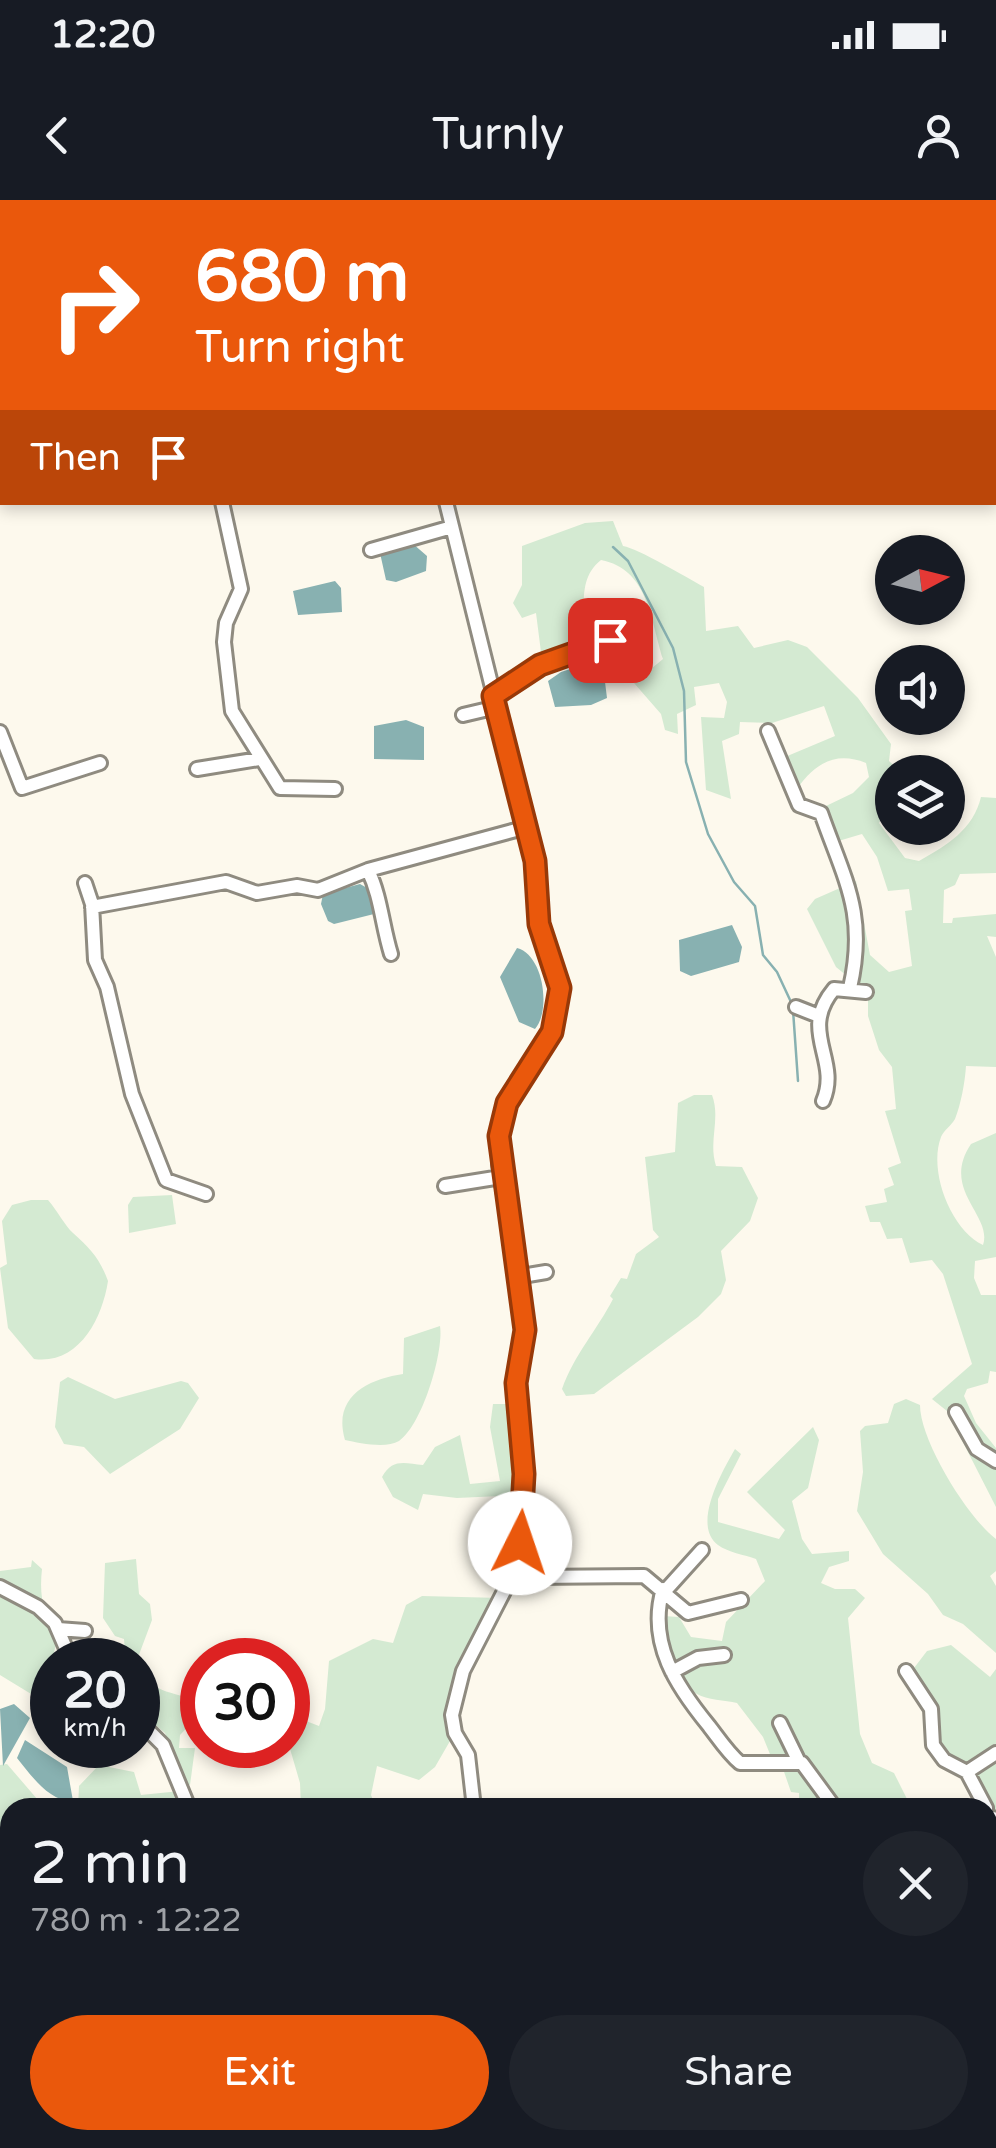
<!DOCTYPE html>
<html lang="en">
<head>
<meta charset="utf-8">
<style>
  :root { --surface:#171b24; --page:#20242c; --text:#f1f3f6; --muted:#9ea1a6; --accent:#ea580c }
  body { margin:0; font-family:"Varela Round",sans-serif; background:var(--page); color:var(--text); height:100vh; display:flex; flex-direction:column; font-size:38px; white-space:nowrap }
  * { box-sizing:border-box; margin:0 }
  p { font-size:32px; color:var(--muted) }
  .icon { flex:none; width:55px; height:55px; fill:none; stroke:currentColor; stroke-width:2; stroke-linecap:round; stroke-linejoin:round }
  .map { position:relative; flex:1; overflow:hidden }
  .drawer { position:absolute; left:0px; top:1598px; width:998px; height:352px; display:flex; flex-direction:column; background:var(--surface); border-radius:30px 30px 0 0; box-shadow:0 5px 15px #0003 }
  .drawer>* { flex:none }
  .top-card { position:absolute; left:0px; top:0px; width:998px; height:305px; box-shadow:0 5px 15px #0003; background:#ea580c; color:#fff; overflow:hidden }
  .needle { width:65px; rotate:83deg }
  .fabs { position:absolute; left:875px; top:335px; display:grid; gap:20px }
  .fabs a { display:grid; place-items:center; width:90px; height:90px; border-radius:50%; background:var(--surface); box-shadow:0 5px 15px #0003; font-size:50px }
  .speed { position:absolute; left:30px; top:1438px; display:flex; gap:20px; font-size:50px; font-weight:700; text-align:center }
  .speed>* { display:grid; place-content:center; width:130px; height:130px; border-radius:50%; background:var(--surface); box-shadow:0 5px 15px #0003; line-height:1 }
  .speed small { font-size:25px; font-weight:400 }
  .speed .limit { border:15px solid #d22; background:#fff; color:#111 }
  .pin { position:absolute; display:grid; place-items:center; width:85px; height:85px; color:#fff; margin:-42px; border-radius:20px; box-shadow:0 5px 15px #0006 }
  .me { position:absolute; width:110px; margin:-55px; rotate:4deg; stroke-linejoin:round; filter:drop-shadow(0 0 8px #0008) }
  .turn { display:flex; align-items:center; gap:35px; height:210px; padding:0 30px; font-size:45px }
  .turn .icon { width:130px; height:130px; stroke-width:2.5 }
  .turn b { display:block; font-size:70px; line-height:85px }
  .then { display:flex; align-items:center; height:95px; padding:0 30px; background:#0003; gap:20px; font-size:38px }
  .round { display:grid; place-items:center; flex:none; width:105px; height:105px; border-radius:52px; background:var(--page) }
  .overview { display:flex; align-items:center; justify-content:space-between; height:170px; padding:0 30px }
  h1 { font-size:60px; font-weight:600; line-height:75px }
  .primary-button { display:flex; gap:20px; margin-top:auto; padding:20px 30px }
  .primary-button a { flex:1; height:115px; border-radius:60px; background:var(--accent); color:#fff; font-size:40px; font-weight:600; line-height:115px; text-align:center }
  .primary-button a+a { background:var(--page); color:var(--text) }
  .status { display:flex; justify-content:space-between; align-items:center; height:70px; padding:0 50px; background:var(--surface); direction:ltr }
  .status svg { height:28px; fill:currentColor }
  header { display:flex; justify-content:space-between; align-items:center; height:130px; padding:0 30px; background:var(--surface); font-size:45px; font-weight:600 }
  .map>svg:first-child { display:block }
</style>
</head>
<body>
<div class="status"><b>12:20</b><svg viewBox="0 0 49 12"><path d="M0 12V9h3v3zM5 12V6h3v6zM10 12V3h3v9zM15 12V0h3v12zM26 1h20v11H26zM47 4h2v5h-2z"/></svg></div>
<header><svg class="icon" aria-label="back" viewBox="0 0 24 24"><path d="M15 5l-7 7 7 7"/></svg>Turnly<svg class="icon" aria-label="person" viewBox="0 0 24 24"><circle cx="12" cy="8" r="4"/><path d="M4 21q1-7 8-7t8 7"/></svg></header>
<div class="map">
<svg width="996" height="1948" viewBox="0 0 996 1948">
  <rect width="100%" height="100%" fill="#fdf9ed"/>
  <path fill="#d4ead2" d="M613,321L623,346C639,349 686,377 704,387L706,431L738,426L754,448L788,440L807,447L858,498L891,544L889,561L901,572H892V600L879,623L905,658L919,661C947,645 973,630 981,597L996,598V673L960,674L955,685L944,690L943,723H952L953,718L996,714V737L987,736L996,757V867L966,866C965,882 961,904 955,919C951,926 944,930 941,937C928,971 951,1030 983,1045C993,1015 940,990 971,944L996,933V1057L975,1061L974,1078L981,1095H996V1172L990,1171L988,1183L967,1189L964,1196L976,1223L996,1248V1307L947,1211L932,1199L972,1164L943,1074L932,1060L910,1063L902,1038L887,1039L880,1022H870L865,1006L887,1002L884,989L894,985L888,968L901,963L885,911L896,909L892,867L879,850L868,816V793L836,767L807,709L815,699L856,681L870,755L889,772L912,766L905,711L912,710L909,689L888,691L877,657L862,634L835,642L826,606L853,593L869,577L866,563C836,551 815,563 797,589L785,557L835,536L824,506L772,523L740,522L739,534L722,541L731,599L706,590L701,517L724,518L727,502L719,483L694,487L696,505L677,514L678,534L665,530L661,514L634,483L663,459C650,418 648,369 601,360C573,382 590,418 580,447L542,460L536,413L522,418L513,403L522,385V346L585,323Z
    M694,895H712C721,919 708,941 716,966L742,967L758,998L750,1021L721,1051L726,1080L721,1094L698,1117L594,1194L566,1196L562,1189C574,1155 597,1130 613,1099L610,1096L621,1078L627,1079L636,1054L659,1037L653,1030L645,957L675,952L678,903Z
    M172,995L176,1024L129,1033L128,1005L133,997Z
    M31,1000H48C57,1010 65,1026 73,1033C90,1048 100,1059 108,1081C102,1120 78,1165 34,1159L8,1128L0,1068L7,1064L2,1021L12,1005Z
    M440,1126C444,1152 422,1226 399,1241C386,1249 359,1243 345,1240C332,1196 369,1179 403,1174L404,1138Z
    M68,1177L115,1199L181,1181L188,1183L199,1198L180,1229L110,1274L84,1247L64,1244L55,1227L60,1182Z
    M906,1199L920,1205C920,1241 968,1318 996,1339V1371L990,1376L996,1386V1453L963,1424L943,1415L928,1394L883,1354L857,1311L863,1272L860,1231L865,1226L888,1223L894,1204Z
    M493,1204H512L514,1210L518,1295L457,1298L423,1294L418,1310L393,1297L382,1277C392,1258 405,1263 423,1265L435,1247L460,1235L470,1284L500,1281L490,1227Z
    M813,1227L819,1240L808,1288L792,1301L802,1339L812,1354L849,1351V1361L829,1367L821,1383L835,1389H855L865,1398L848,1418L860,1534L872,1563L894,1573L911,1607H873L867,1598L849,1607H799V1593L791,1592L782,1566L774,1564L763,1537L737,1503C725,1500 707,1500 697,1494C672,1481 663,1441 663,1416L679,1417L691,1437L722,1441L726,1422L765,1381L756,1359C745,1355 727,1352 718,1345C691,1325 723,1270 735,1249L741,1254L718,1299V1322L779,1339L785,1330L747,1292Z
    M136,1359L139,1394L150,1404L152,1420L137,1460H119L125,1452L124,1439L115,1436L103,1418L105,1363Z
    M32,1360L42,1369C39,1396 43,1414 58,1437L52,1460V1512L42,1515L36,1512V1497L0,1475V1371L31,1367Z
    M422,1396L501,1398L448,1515L450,1541L435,1567L419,1580L377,1566L371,1595L376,1607H301L300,1583L288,1542V1492L293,1490L306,1521L319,1526L325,1509L329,1461L373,1439L393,1443L406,1405Z
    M951,1445L990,1477L996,1469V1615L971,1577L936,1539L914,1468L927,1451Z
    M138,1467C149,1495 181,1492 202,1503L201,1513L180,1535L179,1548H195L190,1585L182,1583L165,1533L146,1517H138Z
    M7,1564L44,1607L10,1608V1787L0,1770V1565Z
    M99,1565L134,1572L141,1595L180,1591L186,1608H78L79,1586Z
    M988,1673L996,1677V1948H606L609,1940H988Z
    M334,1940H479L476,1948H320Z"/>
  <path fill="#88b1b1" d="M412,343L427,356L426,371L396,382L386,380L380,353Z
    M335,381L341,388L342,412L298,415L293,391Z
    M598,460L603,466L607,498L591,505L555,507L548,481L561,472Z
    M406,520L424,527V560L374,559V526Z
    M360,684L369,689L374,714L334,724L328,721L321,704L323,694Z
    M732,725L742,747L739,762L691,776L680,771L679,740Z
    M517,748C544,755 551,811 535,829L519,822L500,777Z
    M14,1504L30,1518L3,1566L0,1509Z
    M25,1540L67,1567L73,1601C49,1602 31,1575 17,1558Z"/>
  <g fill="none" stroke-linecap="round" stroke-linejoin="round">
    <path stroke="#88b1b1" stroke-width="2.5" d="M613,347L628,361L673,448L684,491L686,562L708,634L734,682L755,706L763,755L777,772L791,802
      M793,810L798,881"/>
    <defs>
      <path id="minor" d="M294,0L295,2
        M789,0V2
        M686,2L704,0
        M0,20L2,25
        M995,226H996
        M222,302L241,389L226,423L224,442L232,511L280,588L335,589
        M446,302L535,661L539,724L560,788L548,841L500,920L499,964L524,1117L516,1183L523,1274L517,1366L463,1471L452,1515L455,1533L468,1555L474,1608
        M371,350L452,327
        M493,496L540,465L610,440
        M463,515L497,507
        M768,531L799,605L821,613C845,681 867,714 850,788
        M0,532L22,588L100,563
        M197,569L259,559
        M368,670C381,697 382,725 391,754
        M85,683L92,704L95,760L107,787L132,894L166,980L206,994
        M92,707L226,682L257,693L297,686L318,690L368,670L527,627
        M796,807L819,816
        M823,901C841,859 798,832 834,789L866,792
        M445,986L501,977
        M516,1077L546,1072
        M956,1212L977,1249L996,1261
        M515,1373L530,1377L644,1376L688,1413L741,1400
        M0,1387L38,1407L55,1423L71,1460
        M663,1389C647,1443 677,1487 709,1526C719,1539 728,1553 740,1563H802L835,1608
        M665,1391L702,1350
        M58,1429L85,1431
        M906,1471L931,1509L933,1545L944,1560L967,1572L996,1553
        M672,1472L698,1458L724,1455
        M138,1520L163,1545L189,1608
        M780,1523L798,1560
        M967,1572L986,1608
        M988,1623L993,1618
        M988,1677L996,1681
        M988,1910L996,1909
        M432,1940L438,1948
        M163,1948L167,1940"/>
      <path id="major" d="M388,2L393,0
        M0,170L2,169"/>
    </defs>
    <use href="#minor" stroke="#8f8b80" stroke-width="18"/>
    <use href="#major" stroke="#8f8b80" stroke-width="20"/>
    <use href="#minor" stroke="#fff" stroke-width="12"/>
    <use href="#major" stroke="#fff" stroke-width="15"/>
  </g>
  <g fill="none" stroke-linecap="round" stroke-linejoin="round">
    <defs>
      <path id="route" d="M520,1343L524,1274L516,1183L525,1130L499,936L507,903L552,832L560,788L539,724L535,661L493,496L540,465L610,440"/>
    </defs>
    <use href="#route" stroke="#983908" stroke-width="25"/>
    <use href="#route" stroke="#ea580c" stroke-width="18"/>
  </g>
</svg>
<div class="fabs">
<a><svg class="needle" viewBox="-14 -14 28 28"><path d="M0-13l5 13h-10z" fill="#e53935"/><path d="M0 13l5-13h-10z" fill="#9ea1a6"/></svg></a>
<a><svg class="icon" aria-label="sound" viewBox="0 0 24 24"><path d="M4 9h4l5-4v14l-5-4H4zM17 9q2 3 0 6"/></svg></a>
<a><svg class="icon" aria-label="layers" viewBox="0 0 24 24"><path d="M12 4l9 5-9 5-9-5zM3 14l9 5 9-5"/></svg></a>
</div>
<div class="speed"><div>20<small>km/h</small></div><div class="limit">30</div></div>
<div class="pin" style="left:610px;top:440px;background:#d93025"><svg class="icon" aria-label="arrive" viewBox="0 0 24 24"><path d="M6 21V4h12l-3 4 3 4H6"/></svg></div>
<svg class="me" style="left:520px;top:1343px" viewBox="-20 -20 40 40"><circle r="19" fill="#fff"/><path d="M0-13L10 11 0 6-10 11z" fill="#ea580c"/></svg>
<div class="top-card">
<div class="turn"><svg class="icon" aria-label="right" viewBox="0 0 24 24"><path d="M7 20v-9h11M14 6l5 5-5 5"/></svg><div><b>680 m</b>Turn right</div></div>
<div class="then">Then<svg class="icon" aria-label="arrive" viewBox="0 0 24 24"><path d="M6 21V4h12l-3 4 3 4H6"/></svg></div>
</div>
<section class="drawer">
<div class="overview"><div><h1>2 min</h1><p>780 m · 12:22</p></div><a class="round"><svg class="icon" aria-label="close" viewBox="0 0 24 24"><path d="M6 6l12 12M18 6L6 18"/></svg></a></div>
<div class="primary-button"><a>Exit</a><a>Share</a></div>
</section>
</div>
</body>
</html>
